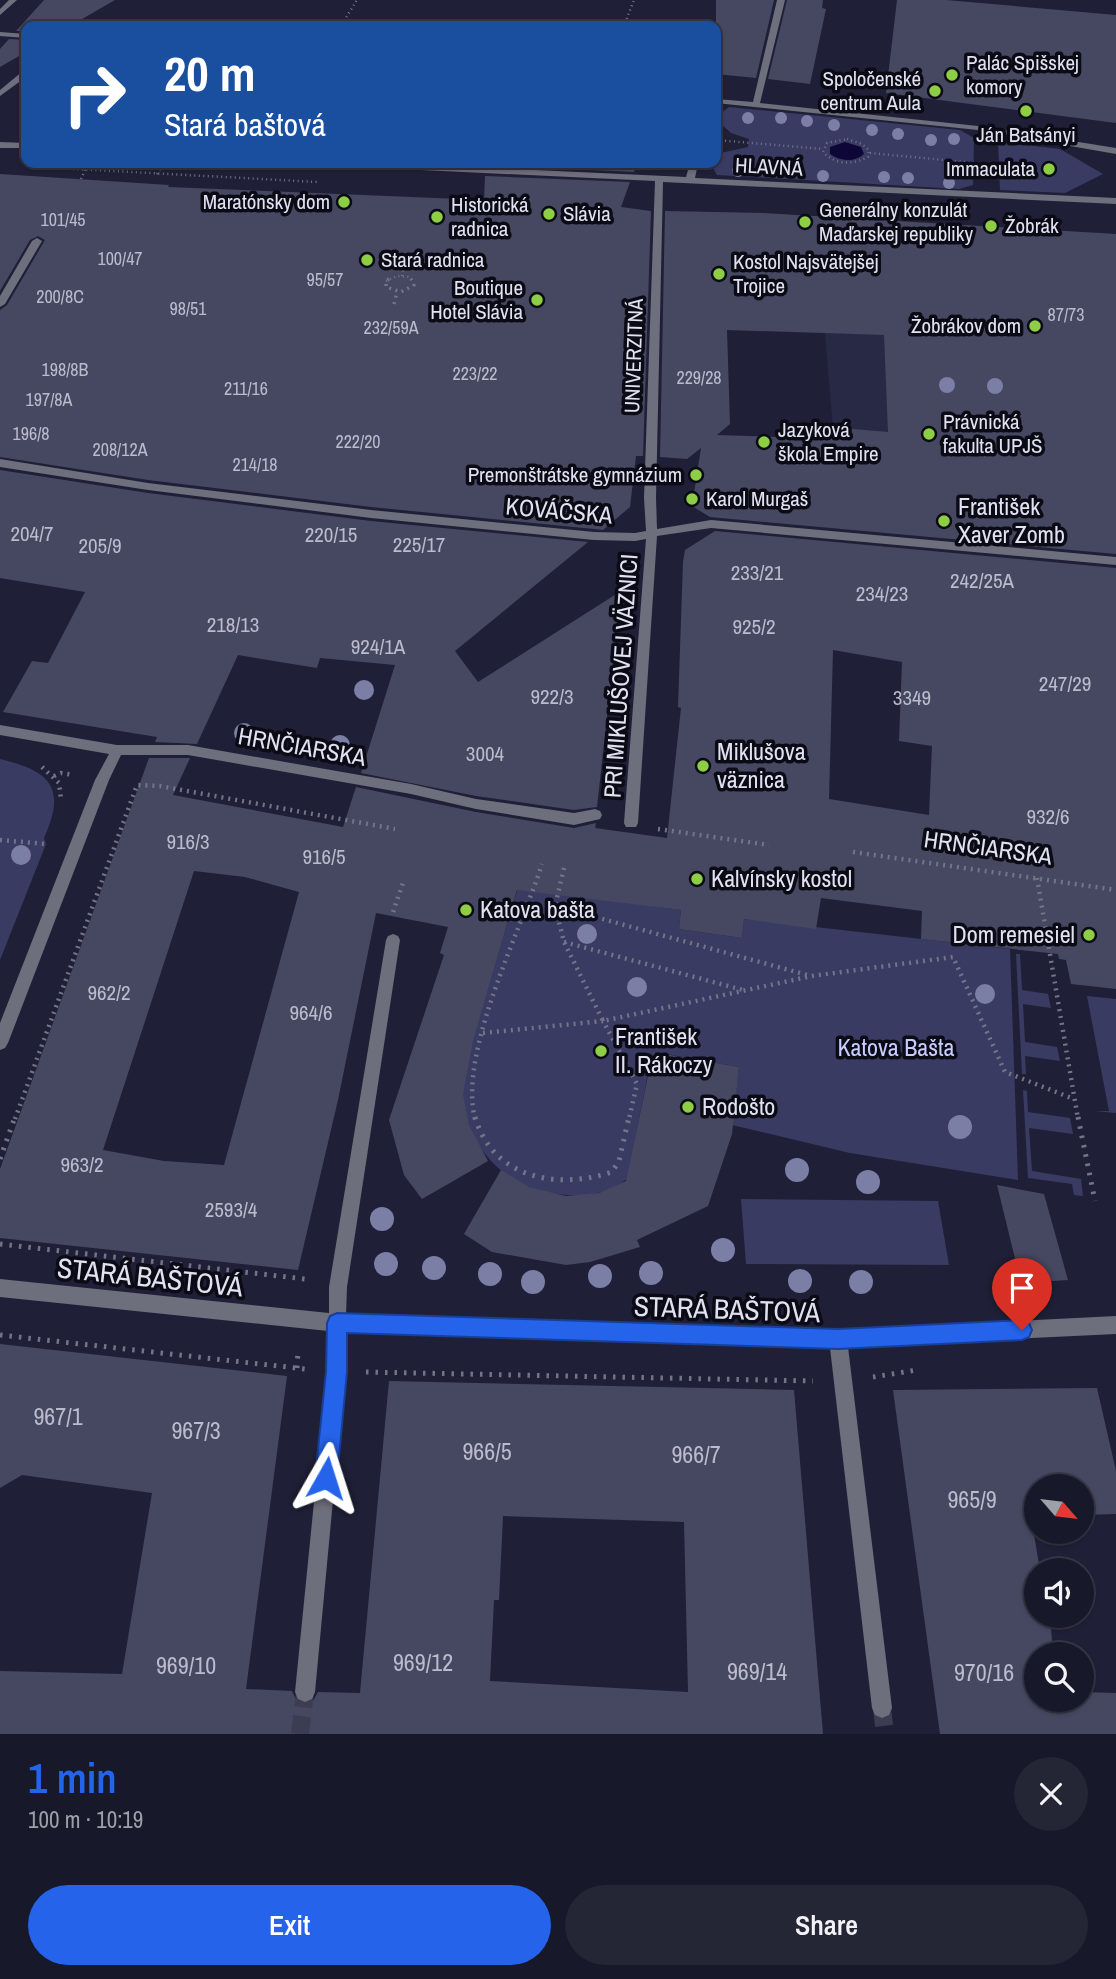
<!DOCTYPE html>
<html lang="en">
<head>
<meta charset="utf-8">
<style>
  :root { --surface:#171829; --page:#242535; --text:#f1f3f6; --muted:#9ea0a8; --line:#363746; --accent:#2563eb }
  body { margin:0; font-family:"Archivo Narrow",sans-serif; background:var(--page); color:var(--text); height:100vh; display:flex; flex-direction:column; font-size:26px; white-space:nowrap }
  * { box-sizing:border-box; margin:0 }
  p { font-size:23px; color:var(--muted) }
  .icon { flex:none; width:38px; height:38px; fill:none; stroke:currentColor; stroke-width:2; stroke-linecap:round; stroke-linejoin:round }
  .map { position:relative; height:1734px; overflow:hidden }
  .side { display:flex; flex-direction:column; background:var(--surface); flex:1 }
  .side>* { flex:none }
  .top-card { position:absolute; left:21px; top:21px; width:700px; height:147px; border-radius:14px; box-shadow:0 2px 5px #0004,0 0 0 2px var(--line); background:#1a4fa0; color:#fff; overflow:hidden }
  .needle { width:46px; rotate:118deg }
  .tools { position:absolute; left:1024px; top:1474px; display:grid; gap:14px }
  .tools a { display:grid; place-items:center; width:70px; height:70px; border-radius:50%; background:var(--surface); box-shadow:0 2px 5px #0004,0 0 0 2px var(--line); font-size:35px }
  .pin { position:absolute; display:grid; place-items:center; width:60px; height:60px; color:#fff; margin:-72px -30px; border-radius:50% 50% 50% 0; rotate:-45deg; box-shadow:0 0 7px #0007 }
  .pin .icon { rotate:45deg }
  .me { position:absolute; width:77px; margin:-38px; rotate:6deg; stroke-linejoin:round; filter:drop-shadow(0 0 5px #0008) }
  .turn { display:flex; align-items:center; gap:24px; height:147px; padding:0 28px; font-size:32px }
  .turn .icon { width:91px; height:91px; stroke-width:2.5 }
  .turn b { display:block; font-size:49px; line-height:60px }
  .round { display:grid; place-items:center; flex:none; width:74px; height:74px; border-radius:37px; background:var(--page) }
  .head { display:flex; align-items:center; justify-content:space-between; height:119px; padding:0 28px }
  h1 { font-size:42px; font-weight:600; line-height:52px; color:var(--accent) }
  .primary-button { display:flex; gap:14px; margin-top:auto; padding:14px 28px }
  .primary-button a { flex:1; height:80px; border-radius:42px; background:var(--accent); color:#fff; font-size:28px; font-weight:600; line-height:80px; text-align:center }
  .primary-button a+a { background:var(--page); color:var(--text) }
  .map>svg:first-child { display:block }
</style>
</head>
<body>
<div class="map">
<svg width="1116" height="1734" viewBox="0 0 1116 1734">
  <rect width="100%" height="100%" fill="#1f2037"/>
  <path fill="#282945" d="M825,333L931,336L1034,466L833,428Z"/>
  <path fill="#3a3b63" d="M729,107L960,130L974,138L973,185L959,189L717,175L712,166L721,153L748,147L749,139L731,133L720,123L721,113Z
    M998,142L1060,149L1103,174L1065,193L1000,190L999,168L1007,169V163L999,162Z
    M0,759C50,771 67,787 44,838L46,844L0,960Z
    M518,888L681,910L679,929L742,938L744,919L1010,949L1018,1180L850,1153L732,1125L739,1067L655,1052L652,1054L627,1179C599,1200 567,1198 535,1189C495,1177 463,1135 463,1093C463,1067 473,1040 480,1015C493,973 505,930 518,888Z
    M1016,954H1020L1022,990L1048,994L1051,1008L1023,1004L1025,1042L1057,1047L1060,1061L1025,1056L1026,1074H1022Z
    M1087,996L1116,999V1113L1094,1111H1109Z
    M1023,1090L1027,1091L1028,1112L1070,1118L1073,1134L1029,1128L1032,1171L1081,1179L1083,1196L1074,1195L1072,1184L1028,1178Z
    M741,1199L938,1201L949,1265L746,1264Z"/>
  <path fill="#0e0637" d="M845,142L861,147L864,154C854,163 840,161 830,154V147Z"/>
  <path fill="#464861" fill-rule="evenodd" d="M44,0H115L70,26H26V31H16Z
    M716,0H774L756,78L716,74Z
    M787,0H823L822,8L826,9L810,84L768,79Z
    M897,0H946L1116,15V123L886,93Z
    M9,39L26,40V52L0,67V49Z
    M485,163H637L634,172L485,165Z
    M0,174L169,185L168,187L484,200L485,176L630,182L621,207L651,211L643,456H636L630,507L603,530L594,529L371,507L148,480L0,457V310L7,305L45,240L38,236L30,240L0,291Z
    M665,211L764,213L1116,234V554L710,517L692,506L701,448L687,459L660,457ZM727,330L884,335L888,432L806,425L807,438L717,435L730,424Z
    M0,470L148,493L371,521L588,542L455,651L478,682L621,591L597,807L574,810L476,796L361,773L395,665L320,658L317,668L238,655L197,744L155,742L157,737L3,712L32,661L48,663L85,592L0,578Z
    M715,531L1116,568V989L1071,984L1066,960L1059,959L1058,954L921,939L922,911L821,898L816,929L744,919L742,938L679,929L681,910L517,890L473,1041L463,1094L469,1125L488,1161L422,1199L404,1175L389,1120L444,955L440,953L448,927L376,913L338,1100L298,1270L0,1238V1169L149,758H190L173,795L343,827L356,787L476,812L574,828L596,823L595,828L667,838L681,708L678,707L683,562L685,550ZM833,650L902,662L899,741L932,746L929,815L829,799ZM194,871L245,877L299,892L224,1165L164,1161L103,1150Z
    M653,1052L739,1067L732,1134L708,1206L637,1240L640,1247L590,1262L566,1265L492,1252L464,1234L501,1170L529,1187L566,1196L599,1193L626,1181Z
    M997,1185L1044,1194L1068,1280L1021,1283Z
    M0,1344L287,1376L246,1689L292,1691L296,1700L304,1704L313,1701L318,1692L360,1693L389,1381L794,1390L823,1734H0V1671L122,1674L152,1493L22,1475L0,1488ZM503,1516L684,1522L688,1692L490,1681L494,1600H499Z
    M1097,1388L1116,1471V1514L1082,1515V1486H1036V1516L1031,1517L1040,1570H1036V1615H1050L1053,1654H1036V1699H1082V1692L1116,1693V1734H940L893,1390Z"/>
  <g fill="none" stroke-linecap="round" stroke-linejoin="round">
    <path stroke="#3c3d53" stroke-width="18" stroke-dasharray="18 9" stroke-linecap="butt" d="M882,1708L885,1734
      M300,1734L305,1692"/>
    <path stroke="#737488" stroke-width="2.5" stroke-dasharray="1 3.5" stroke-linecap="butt" d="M344,21L357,0
      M625,23L634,0
      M45,24L82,26
      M847,139L862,144L869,150L868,157C852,165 836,165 823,152L827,143Z
      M716,140L823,149
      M870,153L1007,166
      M239,163L312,167
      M37,167L318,182
      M157,174L164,163
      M81,179L85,170
      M402,276L406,251
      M386,281L397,276L410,277L412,281"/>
    <path stroke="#737488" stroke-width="3.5" stroke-dasharray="2 4.5" stroke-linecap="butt" d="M389,279L386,281V287L401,292L414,285L411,279
      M394,304L397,292"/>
    <path stroke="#737488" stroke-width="4.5" stroke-dasharray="2 5" stroke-linecap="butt" d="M42,767L59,783L61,799
      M54,776L61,773L74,775
      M658,829L769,845
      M0,840L46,844
      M853,852L1116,890
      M564,868L555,906L564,942L603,1021L812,976L953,957L1005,1072L1074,1099
      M1037,878L1078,1119
      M555,906L811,976
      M393,912L404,880
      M564,942L743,990
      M483,1033L603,1021L637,1084L629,1119
      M15,1119L137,785L160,786L395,829
      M475,1119C458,1052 521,931 542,864"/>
    <path stroke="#737488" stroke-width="5" stroke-dasharray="2.5 7" stroke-linecap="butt" d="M475,1117C493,1179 558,1190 612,1172L619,1161L629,1117
      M1078,1117L1095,1201
      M0,1159L15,1117
      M0,1244L305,1279
      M0,1335L305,1369
      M297,1368L298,1351
      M366,1372L813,1381
      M873,1377L917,1370"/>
    <path fill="#6e6f7c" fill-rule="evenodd" d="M37,238L42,241L5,304L0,307V296L32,241Z"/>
    <path fill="#6e6f7c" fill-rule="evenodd" d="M9,0H17L0,15V9Z
      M777,0H785L760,103L978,126L1116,148V154L978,130L716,103V99L753,102Z
      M0,32L26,34V38L0,36Z
      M23,71H26V77L0,96V90Z
      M0,142L26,143V148H0Z
      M333,163H384L686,177L690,163H698L695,178L1116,198V204L663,182L656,498L657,529L711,520L1116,557V565L711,528L657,536L638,823L636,827H626L624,823L646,539L635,541L594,540L371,518L148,490L0,467V459L148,483L371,510L594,532L635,533L646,531L644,498L655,181L337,166Z
      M0,725L117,745H188L411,784L476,799L574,813L595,809L600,811L602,815L600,819L574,825L476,809L411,794L188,755H121L109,780L8,1043L5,1048L0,1050V1023L95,780L109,754L0,735Z
      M393,934L398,936L400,940L347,1287L346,1315L838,1330L1116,1316V1334L848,1347L892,1708L889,1715L882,1718L875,1715L872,1708L830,1348L346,1332L345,1372L315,1692L312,1699L305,1702L298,1699L295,1692L327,1372L328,1331L0,1297V1279L329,1313V1287L386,940L388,936Z"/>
  </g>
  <g fill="#7b7ea5">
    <circle cx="748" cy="118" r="6"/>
    <circle cx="781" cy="118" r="6"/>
    <circle cx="807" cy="121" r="6"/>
    <circle cx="834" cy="125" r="6"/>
    <circle cx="872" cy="130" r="6"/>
    <circle cx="898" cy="134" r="6"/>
    <circle cx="954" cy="139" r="6"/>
    <circle cx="931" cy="140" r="6"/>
    <circle cx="738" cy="171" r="6"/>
    <circle cx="776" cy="171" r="6"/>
    <circle cx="823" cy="176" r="6"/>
    <circle cx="884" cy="177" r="6"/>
    <circle cx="908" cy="178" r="6"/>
    <circle cx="949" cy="183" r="6"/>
    <circle cx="947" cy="385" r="8"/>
    <circle cx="995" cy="386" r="8"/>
    <circle cx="364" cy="690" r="10"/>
    <circle cx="244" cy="733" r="10"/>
    <circle cx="340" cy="745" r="10"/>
    <circle cx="21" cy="855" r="10"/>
    <circle cx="587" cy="934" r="10"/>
    <circle cx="637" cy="987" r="10"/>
    <circle cx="985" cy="994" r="10"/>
    <circle cx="960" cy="1127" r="12"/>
    <circle cx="797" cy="1170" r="12"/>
    <circle cx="868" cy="1182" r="12"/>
    <circle cx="382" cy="1219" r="12"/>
    <circle cx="723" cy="1250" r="12"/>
    <circle cx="386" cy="1264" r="12"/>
    <circle cx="434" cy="1268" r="12"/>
    <circle cx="651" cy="1273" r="12"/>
    <circle cx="490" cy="1274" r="12"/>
    <circle cx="600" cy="1276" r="12"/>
    <circle cx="800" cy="1281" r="12"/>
    <circle cx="533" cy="1282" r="12"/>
    <circle cx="861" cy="1282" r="12"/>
  </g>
  <path fill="#2563eb" stroke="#184099" stroke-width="2" d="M337,1313L838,1329L1022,1320L1029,1323L1032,1330L1029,1337L1022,1340L838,1349L347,1333V1372L337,1478L333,1486L326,1489L318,1486L315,1478L326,1372L327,1323L330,1316Z"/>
  <g fill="#8dce44" stroke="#0b0b15" stroke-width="2.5">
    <circle cx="952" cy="75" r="7"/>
    <circle cx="935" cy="91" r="7"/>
    <circle cx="1026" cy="111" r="7"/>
    <circle cx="1049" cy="169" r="7"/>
    <circle cx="344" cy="202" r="7"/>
    <circle cx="549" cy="214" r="7"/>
    <circle cx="437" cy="217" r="7"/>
    <circle cx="805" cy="222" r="7"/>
    <circle cx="991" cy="226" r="7"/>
    <circle cx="367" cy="260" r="7"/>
    <circle cx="719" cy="274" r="7"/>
    <circle cx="537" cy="300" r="7"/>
    <circle cx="1035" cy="326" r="7"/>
    <circle cx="929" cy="434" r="7"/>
    <circle cx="764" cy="442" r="7"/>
    <circle cx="696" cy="475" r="7"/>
    <circle cx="692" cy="499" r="7"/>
    <circle cx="944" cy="521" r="7"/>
    <circle cx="703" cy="766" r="7"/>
    <circle cx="697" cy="879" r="7"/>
    <circle cx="466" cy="910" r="7"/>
    <circle cx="1089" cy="935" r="7"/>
    <circle cx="601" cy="1051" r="7"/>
    <circle cx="688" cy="1107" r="7"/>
  </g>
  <g text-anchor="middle" stroke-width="7" stroke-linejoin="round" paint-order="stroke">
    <g font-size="18" fill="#babbcd">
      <text x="63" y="226">101/45</text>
      <text x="120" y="265">100/47</text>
      <text x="325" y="286">95/57</text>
      <text x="60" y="303">200/8C</text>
      <text x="188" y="315">98/51</text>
      <text x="1066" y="321">87/73</text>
      <text x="391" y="334">232/59A</text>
      <text x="65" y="376">198/8B</text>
      <text x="475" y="380">223/22</text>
      <text x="699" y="384">229/28</text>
      <text x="246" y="395">211/16</text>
      <text x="49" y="406">197/8A</text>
      <text x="31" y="440">196/8</text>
      <text x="358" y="448">222/20</text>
      <text x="120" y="456">208/12A</text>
      <text x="255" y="471">214/18</text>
    </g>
    <g font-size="21" fill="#e0e1f1" stroke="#0b0b15" text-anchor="start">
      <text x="966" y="70">Palác Spišskej<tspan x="966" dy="24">komory</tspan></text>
      <text x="921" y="86" text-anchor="end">Spoločenské<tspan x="921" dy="24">centrum Aula</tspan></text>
      <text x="1026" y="142" text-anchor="middle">Ján Batsányi</text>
      <text x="1035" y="176" text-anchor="end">Immaculata</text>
      <text x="330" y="209" text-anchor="end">Maratónsky dom</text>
      <text x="451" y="212">Historická<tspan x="451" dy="24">radnica</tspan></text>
      <text x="819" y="217">Generálny konzulát<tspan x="819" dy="24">Maďarskej republiky</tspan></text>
      <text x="563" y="221">Slávia</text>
      <text x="1005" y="233">Žobrák</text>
      <text x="381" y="267">Stará radnica</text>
      <text x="733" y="269">Kostol Najsvätejšej<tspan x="733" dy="24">Trojice</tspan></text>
      <text x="523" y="295" text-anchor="end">Boutique<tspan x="523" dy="24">Hotel Slávia</tspan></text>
      <text x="1021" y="333" text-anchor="end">Žobrákov dom</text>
      <text x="943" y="429">Právnická<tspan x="943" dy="24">fakulta UPJŠ</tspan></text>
      <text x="778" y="437">Jazyková<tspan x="778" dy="24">škola Empire</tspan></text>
      <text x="682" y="482" text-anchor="end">Premonštrátske gymnázium</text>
      <text x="706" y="506">Karol Murgaš</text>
    </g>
    <g font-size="21" fill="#e0e1f1" stroke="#0b0b15">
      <text transform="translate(769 167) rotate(3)" y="7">HLAVNÁ</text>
      <text transform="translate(634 356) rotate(-88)" y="7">UNIVERZITNÁ</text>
    </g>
    <g font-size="21" fill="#babbcd">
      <text x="32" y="541">204/7</text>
      <text x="331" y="542">220/15</text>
      <text x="419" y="552">225/17</text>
      <text x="100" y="553">205/9</text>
      <text x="757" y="580">233/21</text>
      <text x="982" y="588">242/25A</text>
      <text x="882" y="601">234/23</text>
      <text x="233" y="632">218/13</text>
      <text x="754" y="634">925/2</text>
      <text x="378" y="654">924/1A</text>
      <text x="1065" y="691">247/29</text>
      <text x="552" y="704">922/3</text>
      <text x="912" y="705">3349</text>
      <text x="485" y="761">3004</text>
      <text x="1048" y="824">932/6</text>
      <text x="188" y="849">916/3</text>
      <text x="324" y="864">916/5</text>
      <text x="109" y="1000">962/2</text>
      <text x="311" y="1020">964/6</text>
      <text x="82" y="1172">963/2</text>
      <text x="231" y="1217">2593/4</text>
    </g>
    <g font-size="24" fill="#e0e1f1" stroke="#0b0b15" text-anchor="start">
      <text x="958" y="515">František<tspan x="958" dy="28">Xaver Zomb</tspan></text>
      <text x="717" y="760">Miklušova<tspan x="717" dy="28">väznica</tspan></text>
      <text x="711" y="887">Kalvínsky kostol</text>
      <text x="480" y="918">Katova bašta</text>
      <text x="1075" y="943" text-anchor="end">Dom remesiel</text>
      <text x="615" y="1045">František<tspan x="615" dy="28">II. Rákoczy</tspan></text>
      <text x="702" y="1115">Rodošto</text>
    </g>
    <g font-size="24" fill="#e0e1f1" stroke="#0b0b15">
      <text transform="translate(559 511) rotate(5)" y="8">KOVÁČSKA</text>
      <text transform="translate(621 676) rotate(-86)" y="8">PRI MIKLUŠOVEJ VÄZNICI</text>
      <text transform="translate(302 747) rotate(10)" y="8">HRNČIARSKA</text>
      <text transform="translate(988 848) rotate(8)" y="8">HRNČIARSKA</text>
    </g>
    <g font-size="24" fill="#c7cbff" stroke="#0b0b15">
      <text x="896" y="1056">Katova Bašta</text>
    </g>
    <g font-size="24" fill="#babbcd">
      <text x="58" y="1425">967/1</text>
      <text x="196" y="1439">967/3</text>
      <text x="487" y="1460">966/5</text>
      <text x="696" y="1463">966/7</text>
      <text x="972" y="1508">965/9</text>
      <text x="423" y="1671">969/12</text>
      <text x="186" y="1674">969/10</text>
      <text x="757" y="1680">969/14</text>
      <text x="984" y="1681">970/16</text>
    </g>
    <g font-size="28" fill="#e0e1f1" stroke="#0b0b15">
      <text transform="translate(150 1277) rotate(6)" y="10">STARÁ BAŠTOVÁ</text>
      <text transform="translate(727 1309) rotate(2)" y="10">STARÁ BAŠTOVÁ</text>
    </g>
  </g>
</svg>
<div class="tools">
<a><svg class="needle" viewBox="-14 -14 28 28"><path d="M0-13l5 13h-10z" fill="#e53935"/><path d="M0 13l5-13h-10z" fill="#9ea0a8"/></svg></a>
<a><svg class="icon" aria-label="sound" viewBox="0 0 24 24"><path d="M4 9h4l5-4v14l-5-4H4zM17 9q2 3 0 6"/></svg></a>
<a><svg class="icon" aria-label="search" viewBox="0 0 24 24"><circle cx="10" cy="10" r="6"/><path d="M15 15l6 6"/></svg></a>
</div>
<div class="pin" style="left:1022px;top:1330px;background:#d93025"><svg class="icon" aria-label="arrive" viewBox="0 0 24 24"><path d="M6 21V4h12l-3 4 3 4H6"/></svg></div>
<svg class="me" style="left:326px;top:1478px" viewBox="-20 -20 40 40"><path d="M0-17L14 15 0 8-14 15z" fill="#2563eb" stroke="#fff" stroke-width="4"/></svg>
<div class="top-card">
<div class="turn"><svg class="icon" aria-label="right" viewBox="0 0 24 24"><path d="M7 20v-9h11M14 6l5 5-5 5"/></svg><div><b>20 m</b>Stará baštová</div></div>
</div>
</div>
<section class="side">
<div class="head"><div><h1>1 min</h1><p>100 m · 10:19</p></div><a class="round"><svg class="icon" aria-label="close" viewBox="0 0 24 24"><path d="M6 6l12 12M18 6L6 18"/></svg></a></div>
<div class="primary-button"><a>Exit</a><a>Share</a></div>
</section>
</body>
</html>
